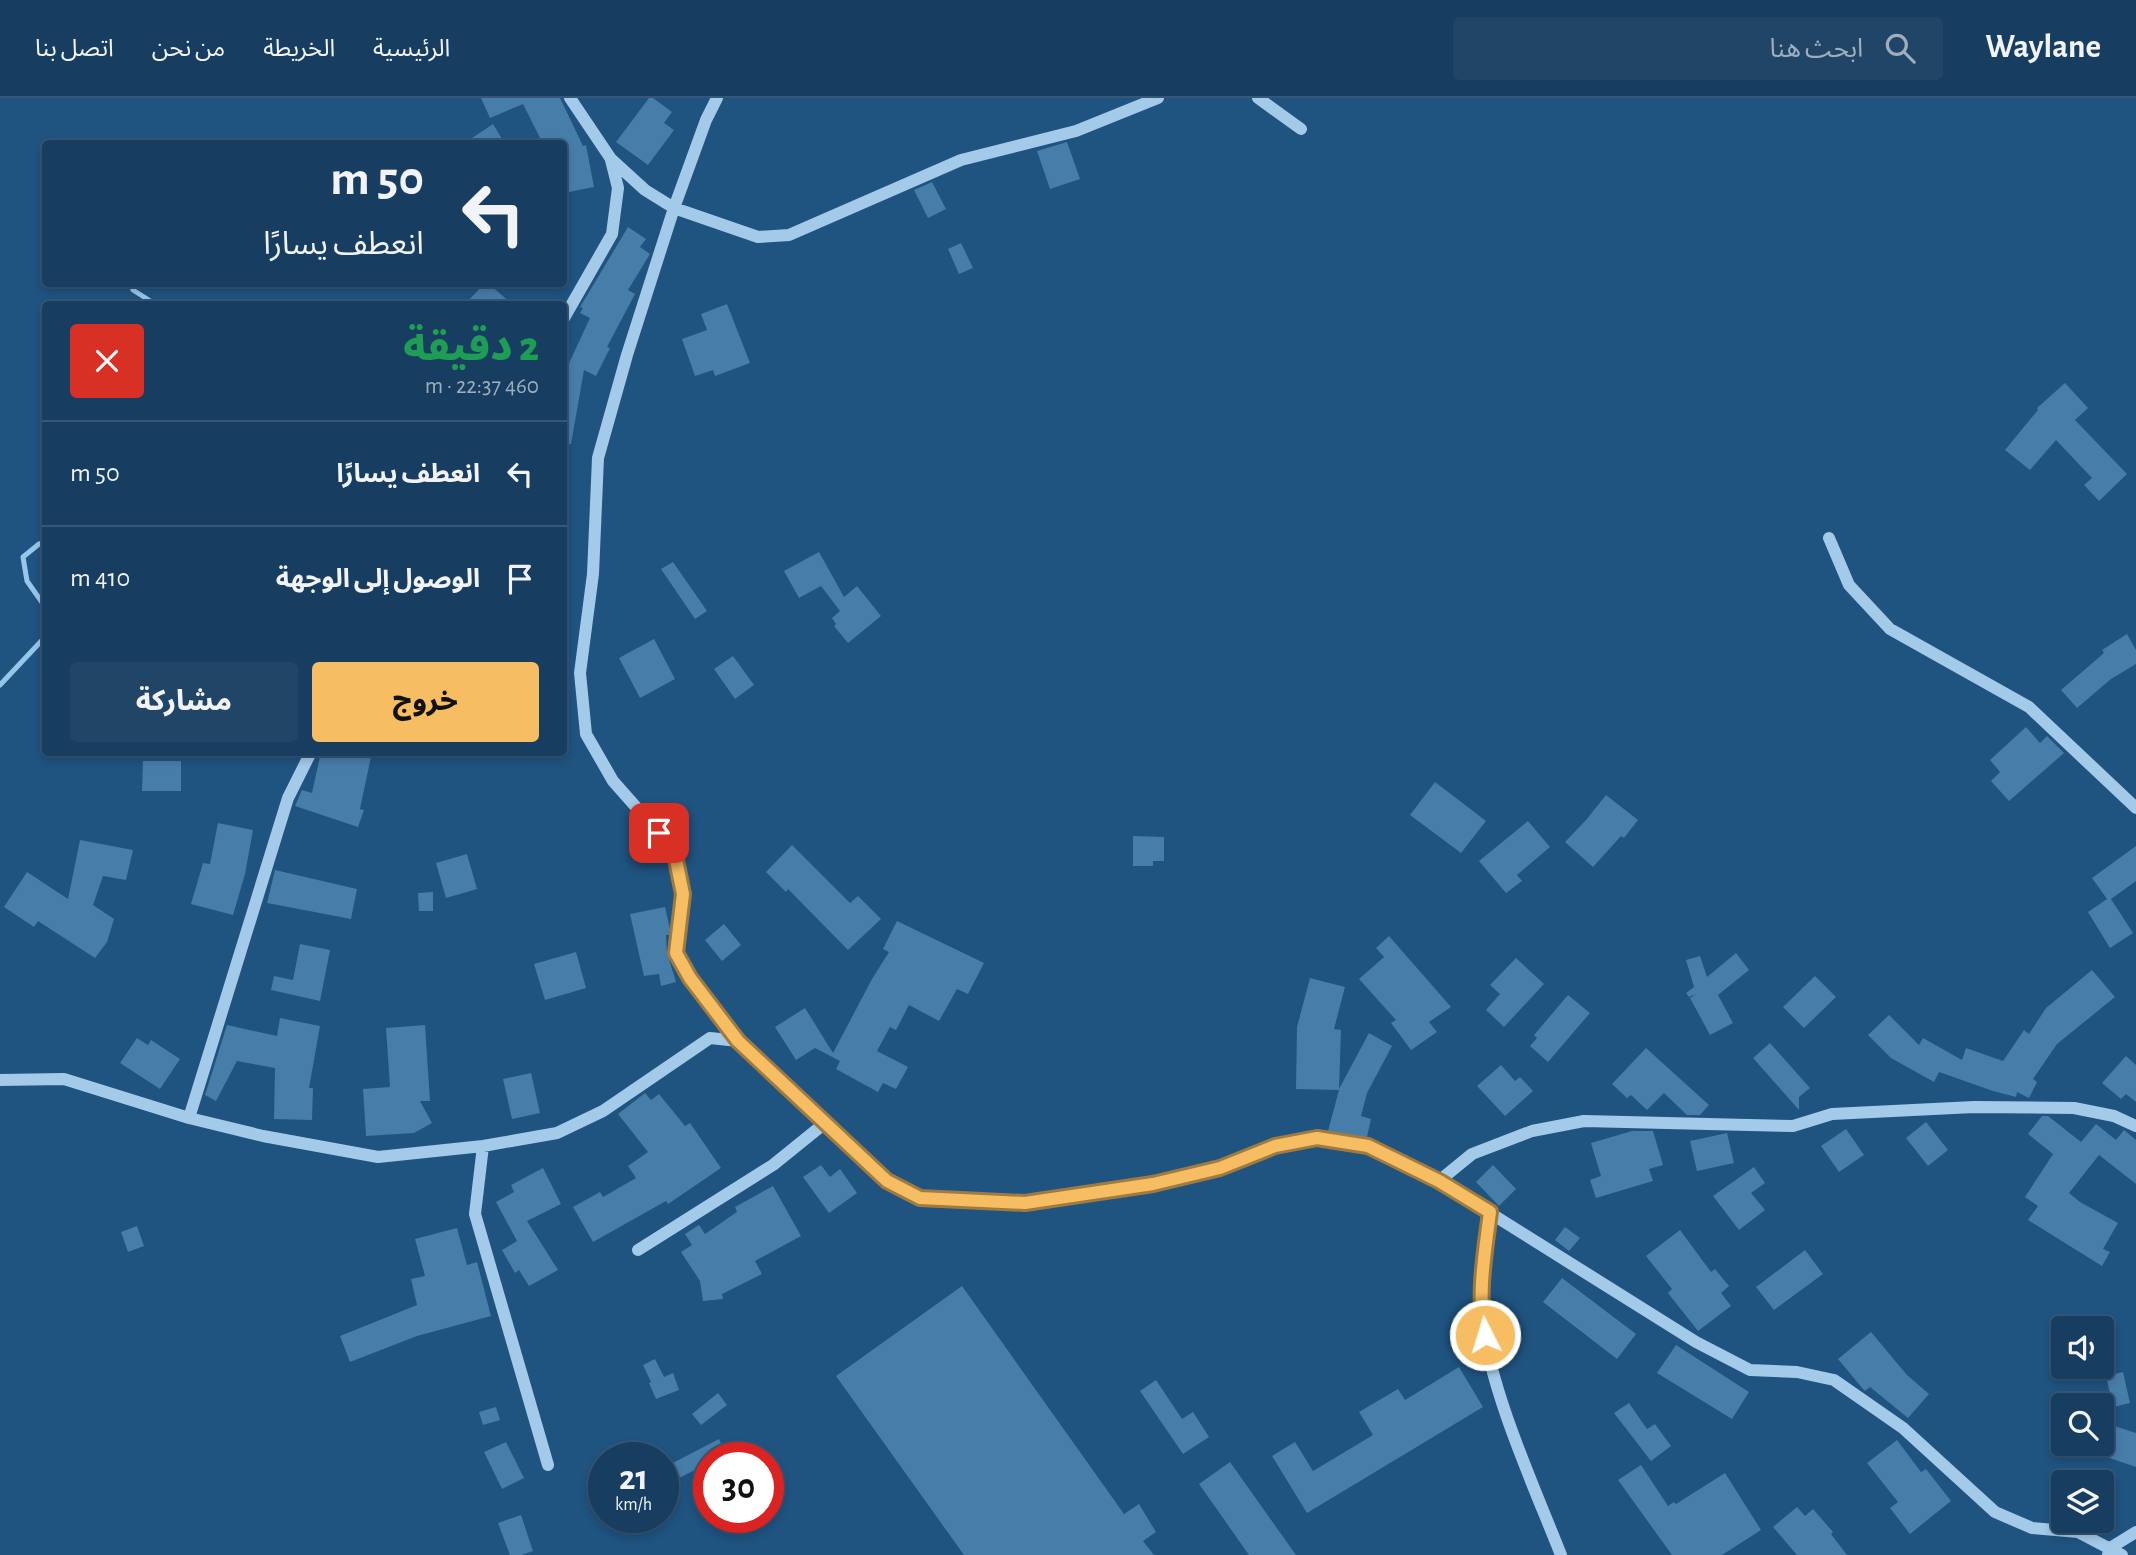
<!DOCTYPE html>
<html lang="ar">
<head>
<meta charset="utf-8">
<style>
  :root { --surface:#173e60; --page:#204566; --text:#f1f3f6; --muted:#9eaebd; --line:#365775; --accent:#f6bd63 }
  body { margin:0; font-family:"Alegreya Sans","Noto Sans Arabic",sans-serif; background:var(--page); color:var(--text); direction:rtl; height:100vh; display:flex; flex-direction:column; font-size:26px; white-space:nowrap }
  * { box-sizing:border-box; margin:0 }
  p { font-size:23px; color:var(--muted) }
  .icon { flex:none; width:38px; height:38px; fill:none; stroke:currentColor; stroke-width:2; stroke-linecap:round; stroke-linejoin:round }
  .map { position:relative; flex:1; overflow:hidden; direction:ltr }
  .details { position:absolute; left:42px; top:203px; width:525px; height:455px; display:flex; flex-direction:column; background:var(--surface); border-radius:7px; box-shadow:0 4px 10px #0003,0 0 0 2px var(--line); direction:rtl }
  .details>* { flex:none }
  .banner { position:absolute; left:42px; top:42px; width:525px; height:147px; border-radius:7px; box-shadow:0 4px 10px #0003,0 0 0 2px var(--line); direction:rtl; background:#173e60; color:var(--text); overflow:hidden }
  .buttons { position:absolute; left:2051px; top:1218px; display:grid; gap:14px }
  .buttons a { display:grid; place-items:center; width:63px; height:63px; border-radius:7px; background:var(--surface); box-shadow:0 4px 10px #0003,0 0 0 2px var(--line); font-size:35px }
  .speed { position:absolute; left:588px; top:1344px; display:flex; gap:14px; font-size:35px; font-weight:700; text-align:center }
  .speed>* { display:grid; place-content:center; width:91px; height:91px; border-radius:50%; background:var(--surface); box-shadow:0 4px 10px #0003,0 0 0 2px var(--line); line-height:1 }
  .speed small { font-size:18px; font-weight:400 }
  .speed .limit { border:10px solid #d22; background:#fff; color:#111 }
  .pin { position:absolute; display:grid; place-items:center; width:60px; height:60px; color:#fff; margin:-30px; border-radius:14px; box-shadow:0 4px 10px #0006 }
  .me { position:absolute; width:77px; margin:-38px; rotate:355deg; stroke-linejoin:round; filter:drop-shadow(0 0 5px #0008) }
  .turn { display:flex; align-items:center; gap:24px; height:147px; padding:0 28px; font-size:32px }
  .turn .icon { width:91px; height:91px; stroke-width:2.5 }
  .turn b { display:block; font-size:49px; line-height:60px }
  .round { display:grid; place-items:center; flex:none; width:74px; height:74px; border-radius:7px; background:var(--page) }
  .head { display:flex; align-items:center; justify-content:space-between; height:119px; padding:0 28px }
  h1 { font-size:42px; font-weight:800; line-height:52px; color:#1e9e55 }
  .cta { display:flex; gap:14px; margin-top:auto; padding:14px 28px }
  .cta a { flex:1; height:80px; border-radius:7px; background:var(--accent); color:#111; font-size:28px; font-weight:800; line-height:80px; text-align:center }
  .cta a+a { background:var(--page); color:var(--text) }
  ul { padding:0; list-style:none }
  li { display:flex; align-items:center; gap:21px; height:105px; padding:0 28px; border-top:2px solid var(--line) }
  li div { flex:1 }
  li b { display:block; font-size:26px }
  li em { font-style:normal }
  header { display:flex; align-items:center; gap:42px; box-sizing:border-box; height:98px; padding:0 35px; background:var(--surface); border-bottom:2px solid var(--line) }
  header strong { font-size:33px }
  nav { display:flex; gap:38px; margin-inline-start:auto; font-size:24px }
  .search { width:490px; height:63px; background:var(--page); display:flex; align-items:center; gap:18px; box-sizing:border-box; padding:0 24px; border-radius:7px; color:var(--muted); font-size:26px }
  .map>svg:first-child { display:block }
</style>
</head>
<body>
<header>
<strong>Waylane</strong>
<div class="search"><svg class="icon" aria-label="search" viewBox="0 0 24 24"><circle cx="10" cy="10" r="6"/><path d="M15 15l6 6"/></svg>ابحث هنا</div>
<nav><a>الرئيسية</a><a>الخريطة</a><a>من نحن</a><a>اتصل بنا</a></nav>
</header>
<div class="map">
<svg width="2136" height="1457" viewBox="0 0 2136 1457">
  <rect width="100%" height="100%" fill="#1f5380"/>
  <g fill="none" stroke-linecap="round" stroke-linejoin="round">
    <path stroke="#97c6ea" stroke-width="5" d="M133,192L155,206
      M46,444L39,446L23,459L27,483L46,510
      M0,587L46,538"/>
  </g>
  <path fill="#477da9" d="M481,0H560L583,48L586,47L594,89L564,95V46H543L523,6L490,20Z
    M649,0H653L672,14L664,25L674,32L648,67L616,44Z
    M493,26L505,46H463Z
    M1067,44L1080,81L1050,91L1037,53Z
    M932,84L946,111L928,120L914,92Z
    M628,129L646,141L640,149L650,156L628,192L635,196L607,249L610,250L596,278L584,272L571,346H564V276L590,220L580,215L583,210L580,209Z
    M961,145L973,170L959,176L948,151Z
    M484,186H489L512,206H465Z
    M727,206L750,265L715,278L713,272L695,278L682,241L707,232L701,216Z
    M2065,285L2088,310L2075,322L2127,376L2099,403L2084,387L2092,380L2056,342L2030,372L2005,352L2038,312L2037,310Z
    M819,454L844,499L857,488L881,518L848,545L834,528L836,526L832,520L840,513L821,488L799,500L784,473Z
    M673,464L707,513L695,521L661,471Z
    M2127,536L2136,552V566L2111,581L2077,610L2061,592L2104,555L2102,552Z
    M654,541L675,581L640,600L619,560Z
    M733,558L754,587L735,601L714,571Z
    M2026,629L2040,645L2047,638L2064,655L2009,703L1991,683L2000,674L1990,662Z
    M321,654H372L360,711L364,712L358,729L295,708L302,692L312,695Z
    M143,663H181V693H142Z
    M1435,684L1486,723L1461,755L1410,717Z
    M1606,697L1638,722L1624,740L1621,738L1593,769L1565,744L1586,722Z
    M1528,723L1550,749L1517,777L1522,783L1506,795L1479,763Z
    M218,725L253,732L245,776L233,817L191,806L203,765L210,766Z
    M1133,738L1164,739V763H1153V768H1133Z
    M80,742L133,752L126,782L103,778L93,807L114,821L107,844L95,860L38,823L34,829L4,809L27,774L68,801Z
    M792,747L850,805L858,798L881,821L848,852L788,791L786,794L766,774Z
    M2136,748V783L2111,801L2133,835L2110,850L2088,814L2107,801L2092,780Z
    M467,756L477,791L446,800L436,765Z
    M275,772L357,791L351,821L267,805Z
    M433,794V813H419L418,795Z
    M665,809L670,831L669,837H666L667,855L676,884L661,888L659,876L644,878L630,816Z
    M897,823L984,865L968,896L957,891L939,923L909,907L896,932L890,929L877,953L908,969L896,991L883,985L878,994L836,971L840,963L815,950L796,962L775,929L805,910L833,955L872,881L889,854L883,851Z
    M724,826L741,847L722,863L705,842Z
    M1389,838L1451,909L1429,924L1437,934L1411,952L1391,925L1396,922L1359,881L1384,859L1376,850Z
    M300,846L330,852L320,903L271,892L274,878L293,882Z
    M576,854L586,890L545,902L534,866Z
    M1736,855L1749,872L1718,897L1733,925L1710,937L1690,900L1696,896L1689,899L1686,895L1694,889L1686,862L1700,858L1707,879Z
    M1516,860L1544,886L1504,929L1486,912L1500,896L1490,887Z
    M2092,872L2115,899L2057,946L2033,981L2037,984L2029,1000L2017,994L2016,999L1993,993L1939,974L1934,984L1891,960L1868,937L1889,917L1919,947L1923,940L1962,962L1966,950L2003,963L2024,932L2029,936L2046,910Z
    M1815,878L1836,899L1804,930L1783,909Z
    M1310,880L1345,889L1334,931L1341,932L1339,991L1369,935L1392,948L1367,995L1361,1018L1371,1021L1367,1039L1328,1033L1339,992L1296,991L1297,929Z
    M1568,897L1590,915L1548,964L1530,948L1537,940L1534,937Z
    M280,920L320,928L309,990H313L312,1022L274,1021L275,970L237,963L216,1003L205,997L227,927L277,938Z
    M425,927L430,1003H420L432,1025L414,1035L366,1038L363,991L390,989L386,930Z
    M137,940L148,947L151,942L180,961L160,991L120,965Z
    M1770,945L1810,990L1799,999V1012L1753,960Z
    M1646,950L1709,1007L1700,1017H1687L1664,995L1647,1012L1631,997L1627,1000L1612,986Z
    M2126,958L2136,967V1004L2126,996L2121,1001L2102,985Z
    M1501,967L1515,983L1520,979L1533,993L1505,1018L1477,988Z
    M531,975L540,1015L512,1021L503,981Z
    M645,995L651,1002L659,996L685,1028L690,1025L721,1070L668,1106L666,1103L593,1144L573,1109L600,1094L603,1099L636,1080L628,1068L648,1054L618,1016Z
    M2042,1018H2048L2081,1044L2096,1026L2116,1042L2124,1032L2136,1042V1086L2099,1057L2069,1095L2080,1104L2118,1125L2103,1151L2110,1154L2102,1168L2028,1122L2038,1108L2025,1099L2053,1056L2028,1036Z
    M1926,1024L1948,1052L1928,1068L1906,1040Z
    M1846,1031L1864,1057L1839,1074L1821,1048Z
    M1632,1033H1653L1663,1067L1649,1071L1653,1083L1596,1100L1590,1082L1601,1078L1591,1045Z
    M1727,1035L1734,1065L1697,1073L1690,1043Z
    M821,1067L830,1079L840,1071L857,1095L829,1115L803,1079Z
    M1493,1067L1516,1091L1499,1108L1476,1084Z
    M1754,1069L1765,1085L1751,1095L1765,1112L1739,1132L1713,1098Z
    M543,1070L561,1106L527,1123L558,1172L529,1188L519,1172L515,1175L502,1152L517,1143L496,1104L514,1094L511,1087Z
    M773,1088L801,1138L755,1163L762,1176L722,1196L723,1201L703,1203L700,1183L681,1154L692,1147L685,1136L699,1127L705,1136L737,1114L735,1109Z
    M137,1128L144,1148L128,1154L121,1134Z
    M1565,1129L1580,1140L1569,1153L1555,1142Z
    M457,1130L467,1167L477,1164L491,1218L417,1238L350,1264L340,1238L417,1207L411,1181L425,1178L415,1141Z
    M1680,1132L1711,1174L1715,1171L1729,1188L1721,1195L1731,1208L1698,1233L1668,1195L1672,1191L1646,1158Z
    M1805,1152L1823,1176L1774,1212L1756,1189Z
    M1562,1180L1636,1236L1617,1261L1543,1204Z
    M962,1188L1124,1416L1139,1406L1156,1434L1143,1443L1154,1457H964L836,1278Z
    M1871,1234L1907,1277L1929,1296L1908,1320L1870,1289L1865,1293L1863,1291L1838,1261Z
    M1676,1247L1749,1294L1732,1321L1657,1275Z
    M655,1261L664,1279L673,1275L679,1292L656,1301L649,1285L651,1284L643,1267Z
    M1459,1269L1483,1309L1307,1415L1272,1358L1295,1344L1313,1373L1373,1337L1359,1314L1398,1291L1405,1302Z
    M2123,1274L2130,1305L2113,1309L2106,1278Z
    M1156,1282L1182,1321L1193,1314L1209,1339L1183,1356L1140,1293Z
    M718,1295L727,1307L701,1327L692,1316Z
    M1629,1305L1647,1331L1655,1326L1671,1348L1651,1363L1614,1315Z
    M496,1309L500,1322L483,1327L479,1314Z
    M2102,1324L2136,1335V1369L2074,1348V1346H2102Z
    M719,1341L726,1356L719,1360H709V1365L663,1388V1370Z
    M1897,1342L1921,1374L1926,1371L1951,1403L1910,1436L1890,1410L1898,1404L1867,1365Z
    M506,1344L524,1380L502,1391L484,1354Z
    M1230,1364L1296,1457H1249L1199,1386Z
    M1641,1367L1668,1408L1674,1404L1676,1406L1725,1375L1761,1432L1722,1457H1672L1618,1382Z
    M1797,1409L1805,1418L1813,1411L1833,1434L1831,1436L1847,1457H1797L1773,1429Z
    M521,1417L533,1453L522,1457H510L498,1425Z"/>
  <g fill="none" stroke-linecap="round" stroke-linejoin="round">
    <path stroke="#a3cae8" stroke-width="12" d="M570,0L611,61L645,92L674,110L758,139L789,137L961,62L1076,33L1158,0
      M717,0L706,22L674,110L627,257L598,360L593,476L580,575L586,636L613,683L674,752L683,796L676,855L690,880L738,943
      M1258,0L1301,31
      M564,220L612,136L618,90L611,62
      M1829,440L1849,487L1890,531L2029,609L2136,710
      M0,982L64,981L189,1020L263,1038L378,1059L483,1048L557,1035L603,1013L710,940L738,943L887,1083L920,1100L1025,1105L1153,1086L1220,1070L1275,1048L1317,1040L1368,1048L1439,1083L1696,1244L1750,1272L1797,1274L1834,1282L1903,1330L1995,1414L2032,1430L2078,1434L2122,1457
      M189,1020L288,700L311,654
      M483,1048L475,1116L548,1367
      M1439,1083L1472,1056L1532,1033L1584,1023L1793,1028L1832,1016L1974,1009L2074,1010L2114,1018L2136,1028
      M1490,1114C1486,1148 1478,1188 1482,1222C1492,1297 1533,1386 1561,1457
      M638,1152L773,1067L825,1025
      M2108,1457L2110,1450L2136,1434"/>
  </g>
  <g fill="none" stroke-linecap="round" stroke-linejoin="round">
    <defs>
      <path id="route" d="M659,735L674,752L683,796L676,855L690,880L738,943L887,1083L920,1100L1025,1105L1153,1086L1220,1070L1275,1048L1317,1040L1368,1048L1439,1083L1490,1114C1485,1154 1477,1197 1485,1237"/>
    </defs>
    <use href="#route" stroke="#a07b40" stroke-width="18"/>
    <use href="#route" stroke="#f6bd63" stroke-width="12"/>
  </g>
</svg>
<div class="buttons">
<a><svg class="icon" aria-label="sound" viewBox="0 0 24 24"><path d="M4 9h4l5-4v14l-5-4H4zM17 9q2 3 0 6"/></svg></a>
<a><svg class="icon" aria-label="search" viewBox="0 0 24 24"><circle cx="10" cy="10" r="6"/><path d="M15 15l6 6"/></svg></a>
<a><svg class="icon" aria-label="layers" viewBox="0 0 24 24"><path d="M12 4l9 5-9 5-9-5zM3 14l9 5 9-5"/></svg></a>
</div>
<div class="speed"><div>21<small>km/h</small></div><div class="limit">30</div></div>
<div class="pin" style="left:659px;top:735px;background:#d93025"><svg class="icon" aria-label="arrive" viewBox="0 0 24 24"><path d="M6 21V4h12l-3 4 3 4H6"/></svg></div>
<svg class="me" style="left:1485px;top:1237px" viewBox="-20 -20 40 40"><circle r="17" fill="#f6bd63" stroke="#fff" stroke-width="3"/><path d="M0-11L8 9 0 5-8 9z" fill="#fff"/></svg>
<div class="banner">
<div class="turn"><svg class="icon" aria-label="left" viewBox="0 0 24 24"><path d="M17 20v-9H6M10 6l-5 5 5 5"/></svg><div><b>50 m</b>انعطف يسارًا</div></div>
</div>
<section class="details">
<div class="head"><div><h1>2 دقيقة</h1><p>460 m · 22:37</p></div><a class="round" style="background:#d93025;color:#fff"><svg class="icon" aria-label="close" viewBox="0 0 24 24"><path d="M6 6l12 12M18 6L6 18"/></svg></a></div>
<ul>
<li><svg class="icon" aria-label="left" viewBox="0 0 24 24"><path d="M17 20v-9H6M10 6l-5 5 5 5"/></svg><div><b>انعطف يسارًا</b></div><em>50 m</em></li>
<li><svg class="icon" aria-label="arrive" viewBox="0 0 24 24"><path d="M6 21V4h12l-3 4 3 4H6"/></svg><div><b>الوصول إلى الوجهة</b></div><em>410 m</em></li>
</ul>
<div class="cta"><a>خروج</a><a>مشاركة</a></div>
</section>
</div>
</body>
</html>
